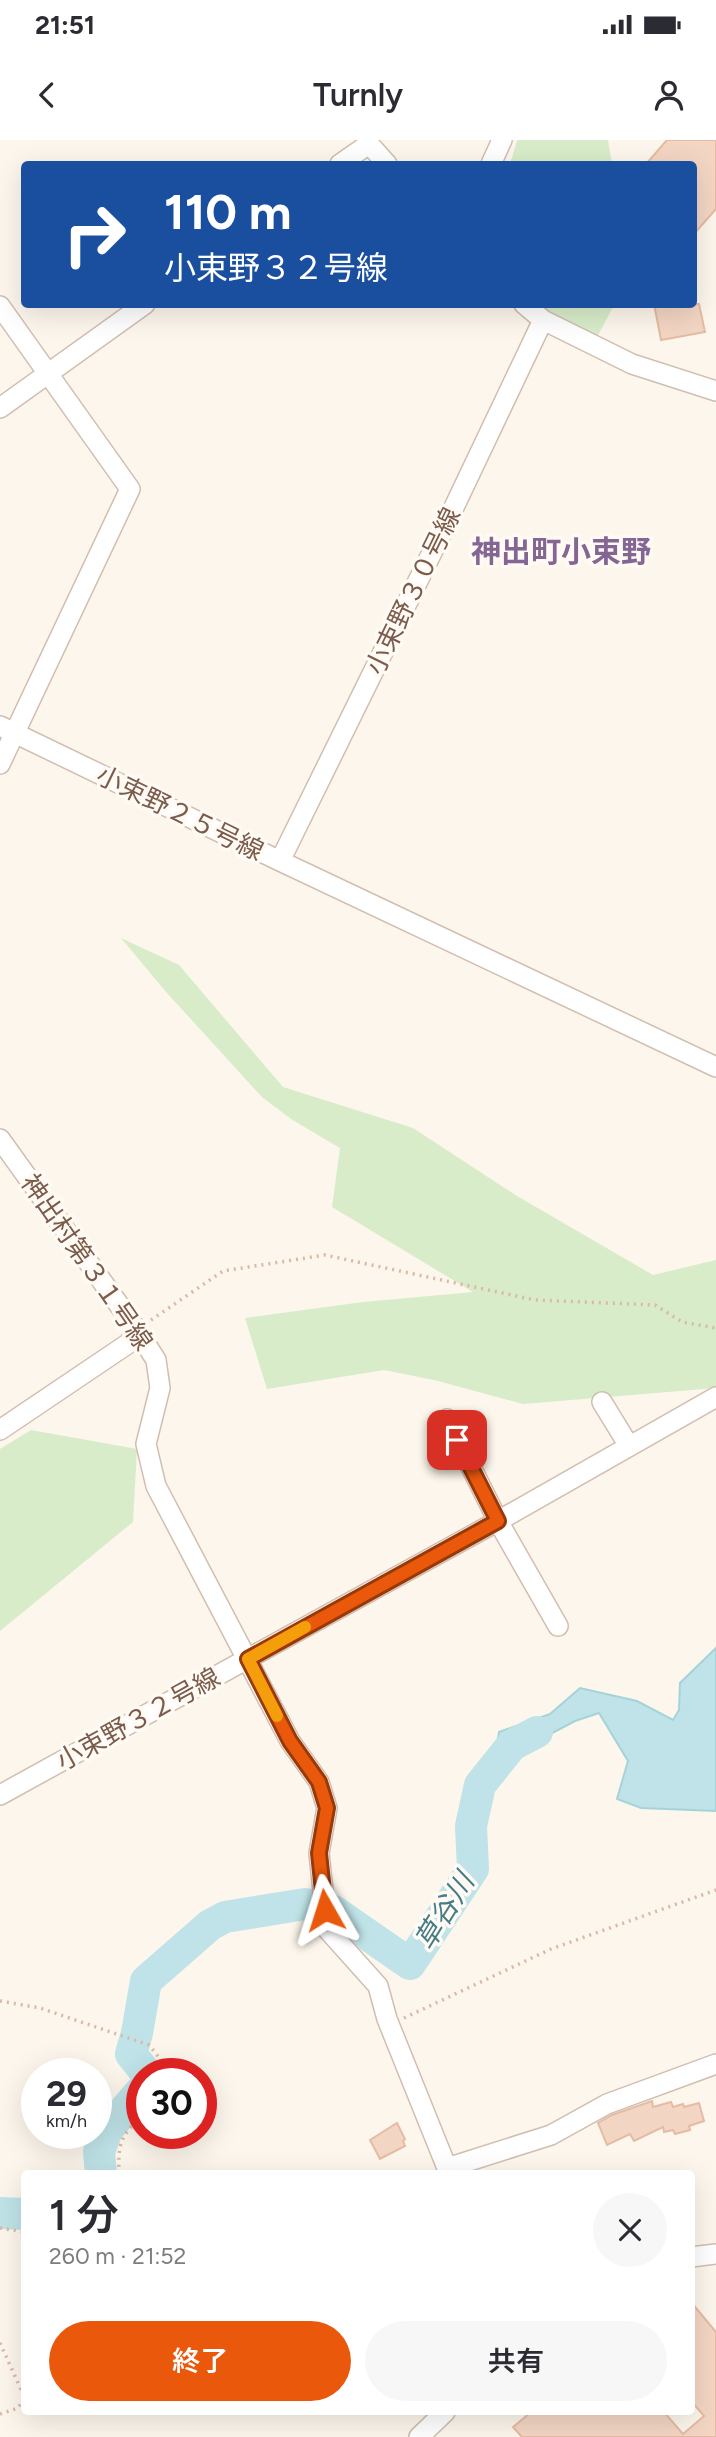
<!DOCTYPE html>
<html lang="ja">
<head>
<meta charset="utf-8">
<style>
  :root { --surface:#fff; --page:#f7f7f7; --text:#2b2b33; --muted:#7c7c81; --accent:#ea580c }
  body { margin:0; font-family:Figtree,"Noto Sans JP",sans-serif; background:var(--page); color:var(--text); height:100vh; display:flex; flex-direction:column; font-size:26px; white-space:nowrap }
  * { box-sizing:border-box; margin:0 }
  p { font-size:23px; color:var(--muted) }
  .icon { flex:none; width:38px; height:38px; fill:none; stroke:currentColor; stroke-width:2; stroke-linecap:round; stroke-linejoin:round }
  .map { position:relative; flex:1; overflow:hidden }
  .drawer { position:absolute; left:21px; top:2030px; width:674px; height:245px; display:flex; flex-direction:column; background:var(--surface); border-radius:7px; box-shadow:0 7px 28px #0002 }
  .drawer>* { flex:none }
  .banner { position:absolute; left:21px; top:21px; width:676px; height:147px; border-radius:7px; box-shadow:0 7px 28px #0002; background:#1a4fa0; color:#fff; overflow:hidden }
  .speed { position:absolute; left:21px; top:1918px; display:flex; gap:14px; font-size:35px; font-weight:700; text-align:center }
  .speed>* { display:grid; place-content:center; width:91px; height:91px; border-radius:50%; background:var(--surface); box-shadow:0 7px 28px #0002; line-height:1 }
  .speed small { font-size:18px; font-weight:400 }
  .speed .limit { border:10px solid #d22; background:#fff; color:#111 }
  .pin { position:absolute; display:grid; place-items:center; width:60px; height:60px; color:#fff; margin:-30px; border-radius:14px; box-shadow:0 4px 10px #0006 }
  .me { position:absolute; width:77px; margin:-38px; rotate:354deg; stroke-linejoin:round; filter:drop-shadow(0 0 5px #0008) }
  .turn { display:flex; align-items:center; gap:24px; height:147px; padding:0 28px; font-size:32px }
  .turn .icon { width:91px; height:91px; stroke-width:2.5 }
  .turn b { display:block; font-size:49px; line-height:60px }
  .round { display:grid; place-items:center; flex:none; width:74px; height:74px; border-radius:37px; background:var(--page) }
  .overview { display:flex; align-items:center; justify-content:space-between; height:119px; padding:0 28px }
  h1 { font-size:42px; font-weight:600; line-height:52px }
  .action { display:flex; gap:14px; margin-top:auto; padding:14px 28px }
  .action a { flex:1; height:80px; border-radius:42px; background:var(--accent); color:#fff; font-size:28px; font-weight:600; line-height:80px; text-align:center }
  .action a+a { background:var(--page); color:var(--text) }
  .status { display:flex; justify-content:space-between; align-items:center; height:49px; padding:0 35px; background:var(--surface); direction:ltr }
  .status svg { height:19px; fill:currentColor }
  header { display:flex; justify-content:space-between; align-items:center; height:91px; padding:0 28px; background:var(--surface); font-size:32px; font-weight:600 }
  .map>svg:first-child { display:block }
</style>
</head>
<body>
<div class="status"><b>21:51</b><svg viewBox="0 0 49 12"><path d="M0 12V9h3v3zM5 12V6h3v6zM10 12V3h3v9zM15 12V0h3v12zM26 1h20v11H26zM47 4h2v5h-2z"/></svg></div>
<header><svg class="icon" aria-label="back" viewBox="0 0 24 24"><path d="M15 5l-7 7 7 7"/></svg>Turnly<svg class="icon" aria-label="person" viewBox="0 0 24 24"><circle cx="12" cy="8" r="4"/><path d="M4 21q1-7 8-7t8 7"/></svg></header>
<div class="map">
<svg width="716" height="2297" viewBox="0 0 716 2297">
  <rect width="100%" height="100%" fill="#fdf6ec"/>
  <path fill="#d8ecc9" d="M517,0H608L612,24H507L511,21Z
    M533,165H614L595,201Z
    M121,798L179,825L283,947L413,988L517,1056L653,1135L716,1120V1248L523,1264L434,1240L384,1230L267,1249L245,1178L363,1162L473,1152L332,1067L340,1008L291,979L262,957L167,853Z
    M31,1290L137,1309L133,1382L0,1491V1309Z"/>
  <path fill="#bfe3e8" stroke="#a5d3da" stroke-width="2" d="M716,1508V1671L641,1668L617,1659L628,1621L599,1573L575,1581L507,1617L495,1616L499,1592L550,1574L580,1548L637,1561L673,1580L679,1570L680,1543Z"/>
  <g fill="none" stroke-linecap="round" stroke-linejoin="round">
    <path stroke="#bfe3e8" stroke-width="32" d="M147,1934L131,1914L137,1893L146,1841L210,1785L225,1777L305,1764L332,1770L410,1824L473,1729L471,1686L480,1645L512,1605L537,1592
      M101,2034L99,2012L107,1990L142,1950
      M0,2073L24,2074"/>
  </g>
  <path fill="#f3d5c3" stroke="#e6bba3" stroke-width="2" d="M667,0H716V69L693,95V24H646Z
    M654,164H699L705,192L661,200Z
    M652,1961L653,1967L671,1962L673,1967L683,1964L684,1967L699,1963L704,1981L689,1986L690,1990L675,1994L673,1990L664,1992L663,1987L634,2001L630,1994L607,2005L598,1983L612,1975Z
    M397,1983L405,1999L403,2001L405,2006L380,2019L370,2000Z
    M691,2162L716,2192V2297H522L513,2287L531,2272H664L683,2294L704,2276L691,2261Z"/>
  <g fill="none" stroke-linecap="round" stroke-linejoin="round">
    <defs>
      <path id="minor" d="M340,24L369,4L387,24
        M491,24L502,0
        M524,164L543,180L632,224L716,251
        M0,166L130,349L0,624
        M0,268L145,164
        M0,586L280,721L716,927
        M280,721L447,382L543,180
        M0,999L137,1190L156,1220L160,1248L146,1304L156,1346L290,1601L319,1642L327,1668L319,1713L327,1789L378,1846L387,1879L447,2028L551,1995L607,1964L716,1924
        M602,1262L629,1306
        M447,1279L498,1381L558,1486
        M0,1290L129,1203L137,1190
        M0,1655L498,1381L716,1257
        M691,2117L716,2114
        M419,2297L445,2272"/>
    </defs>
    <use href="#minor" stroke="#d1beb0" stroke-width="22"/>
    <path stroke="#d9b8a5" stroke-width="3.5" stroke-dasharray="2 5" stroke-linecap="butt" d="M151,1180L223,1131L325,1115L535,1160L655,1165L682,1182L716,1188
      M0,1861L40,1868L149,1905L169,1930V1934
      M404,1878L551,1809L716,1750
      M119,2034C118,2002 120,1998 142,1975
      M0,2088L24,2092
      M0,2203L24,2256
      M0,2274L18,2268L24,2259"/>
    <use href="#minor" stroke="#fff" stroke-width="19"/>
  </g>
  <g fill="none" stroke-linecap="round" stroke-linejoin="round">
    <defs>
      <path id="route" d="M325,1770L319,1713L327,1668L319,1642L290,1601L248,1519L498,1381L457,1300"/>
    </defs>
    <use href="#route" stroke="#983908" stroke-width="18"/>
    <use href="#route" stroke="#ea580c" stroke-width="12"/>
    <path stroke="#f59e0b" stroke-width="12" d="M277,1576L248,1519L305,1487"/>
  </g>
  <g text-anchor="middle" stroke-width="7" stroke-linejoin="round" paint-order="stroke">
    <g font-size="26" fill="#7a5c4d" stroke="#fffaf3">
      <text transform="translate(413 451) rotate(-64)" y="9">小束野３０号線</text>
      <text transform="translate(180 673) rotate(26)" y="9">小束野２５号線</text>
      <text transform="translate(87 1122) rotate(55)" y="9">神出村第３１号線</text>
      <text transform="translate(138 1579) rotate(-29)" y="9">小束野３２号線</text>
    </g>
    <g font-size="28" font-style="italic" fill="#437c86" stroke="#fffaf3">
      <text transform="translate(444 1771) rotate(-58)" y="10">草谷川</text>
    </g>
    <g font-size="30" font-weight="bold" fill="#846695" stroke="#fffaf3">
      <text x="561" y="422">神出町小束野</text>
    </g>
  </g>
</svg>
<div class="speed"><div>29<small>km/h</small></div><div class="limit">30</div></div>
<div class="pin" style="left:457px;top:1300px;background:#d93025"><svg class="icon" aria-label="arrive" viewBox="0 0 24 24"><path d="M6 21V4h12l-3 4 3 4H6"/></svg></div>
<svg class="me" style="left:325px;top:1770px" viewBox="-20 -20 40 40"><path d="M0-17L14 15 0 8-14 15z" fill="#ea580c" stroke="#fff" stroke-width="4"/></svg>
<div class="banner">
<div class="turn"><svg class="icon" aria-label="right" viewBox="0 0 24 24"><path d="M7 20v-9h11M14 6l5 5-5 5"/></svg><div><b>110 m</b>小束野３２号線</div></div>
</div>
<section class="drawer">
<div class="overview"><div><h1>1 分</h1><p>260 m · 21:52</p></div><a class="round"><svg class="icon" aria-label="close" viewBox="0 0 24 24"><path d="M6 6l12 12M18 6L6 18"/></svg></a></div>
<div class="action"><a>終了</a><a>共有</a></div>
</section>
</div>
</body>
</html>
